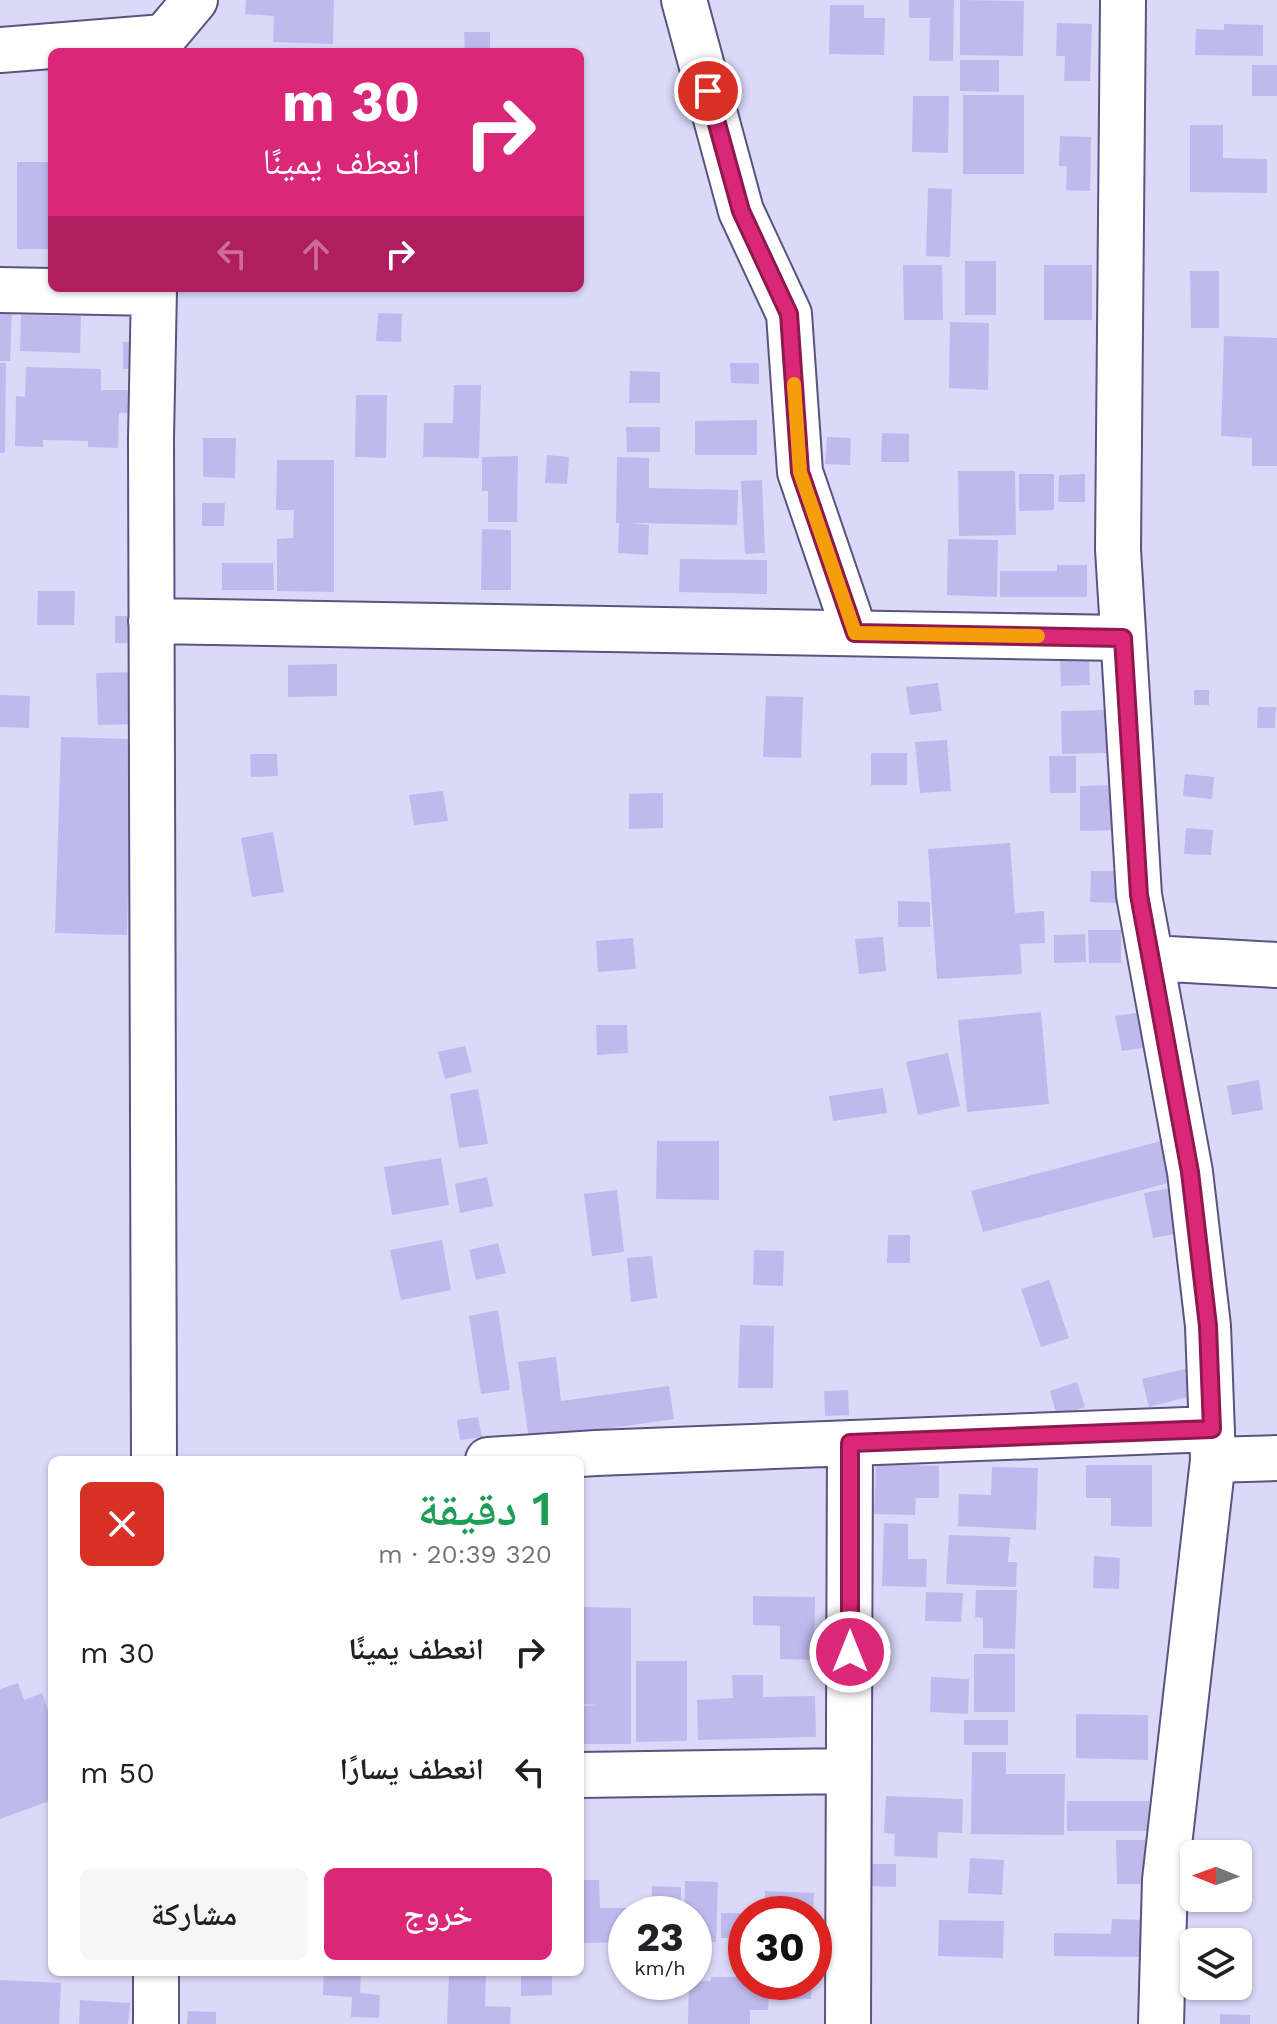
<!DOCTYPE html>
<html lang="ar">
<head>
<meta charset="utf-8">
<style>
  :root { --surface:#fff; --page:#f6f6f6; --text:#202124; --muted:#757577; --accent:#db2777 }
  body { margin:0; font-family:"Work Sans","Noto Naskh Arabic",sans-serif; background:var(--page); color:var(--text); direction:rtl; height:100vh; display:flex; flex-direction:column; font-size:30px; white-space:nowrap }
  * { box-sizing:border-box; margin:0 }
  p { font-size:26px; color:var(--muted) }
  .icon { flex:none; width:44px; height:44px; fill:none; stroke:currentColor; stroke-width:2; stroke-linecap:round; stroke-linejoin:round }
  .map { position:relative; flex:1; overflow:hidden; direction:ltr }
  .drawer { position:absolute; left:48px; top:1456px; width:536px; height:520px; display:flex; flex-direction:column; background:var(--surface); border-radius:12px; box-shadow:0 2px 6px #0004; direction:rtl }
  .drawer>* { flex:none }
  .top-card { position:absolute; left:48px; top:48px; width:536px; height:244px; border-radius:12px; box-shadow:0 2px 6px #0004; direction:rtl; background:#db2777; color:#fff; overflow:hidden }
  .needle { width:52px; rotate:271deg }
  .controls { position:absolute; left:1180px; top:1840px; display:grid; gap:16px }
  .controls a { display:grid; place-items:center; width:72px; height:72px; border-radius:12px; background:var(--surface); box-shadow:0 2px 6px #0004; font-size:40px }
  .speed { position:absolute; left:608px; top:1896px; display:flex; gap:16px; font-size:40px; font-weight:700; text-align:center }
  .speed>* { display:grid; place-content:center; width:104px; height:104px; border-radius:50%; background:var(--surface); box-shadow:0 2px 6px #0004; line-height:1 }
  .speed small { font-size:20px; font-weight:400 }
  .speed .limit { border:12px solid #d22; background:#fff; color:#111 }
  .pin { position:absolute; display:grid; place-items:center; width:68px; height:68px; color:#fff; margin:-34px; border:4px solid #fff; border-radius:50%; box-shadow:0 2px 8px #0007 }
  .me { position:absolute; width:88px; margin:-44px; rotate:0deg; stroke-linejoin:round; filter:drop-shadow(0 0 6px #0008) }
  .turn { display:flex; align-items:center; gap:28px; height:168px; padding:0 32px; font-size:36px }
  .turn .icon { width:104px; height:104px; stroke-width:2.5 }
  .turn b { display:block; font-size:56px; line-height:68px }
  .lanes { display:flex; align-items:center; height:76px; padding:0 32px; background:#0003; justify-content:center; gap:40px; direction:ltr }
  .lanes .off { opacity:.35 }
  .round { display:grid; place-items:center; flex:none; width:84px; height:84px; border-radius:12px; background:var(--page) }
  .head { display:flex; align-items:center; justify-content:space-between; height:136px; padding:0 32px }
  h1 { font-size:48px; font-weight:600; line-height:60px; color:#1e9e55 }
  .button { display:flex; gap:16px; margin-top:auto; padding:16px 32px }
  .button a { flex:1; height:92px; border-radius:12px; background:var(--accent); color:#fff; font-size:32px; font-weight:600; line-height:92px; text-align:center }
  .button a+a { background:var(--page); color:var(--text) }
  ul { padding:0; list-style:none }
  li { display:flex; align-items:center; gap:24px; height:120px; padding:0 32px }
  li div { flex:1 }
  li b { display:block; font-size:30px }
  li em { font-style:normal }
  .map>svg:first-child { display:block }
</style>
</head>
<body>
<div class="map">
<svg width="1277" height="2024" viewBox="0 0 1277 2024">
  <rect width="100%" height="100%" fill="#dbd9f8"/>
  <path fill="#bebaed" d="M246,0H334L333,44L273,42L274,16L245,14Z
    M909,0H954L953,61H929L930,18H909Z
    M960,0L1024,1L1023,56L960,55Z
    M830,5H864V18H885L884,55L829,54Z
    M1057,23L1092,24L1090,81H1064L1065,56H1056Z
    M1224,24L1263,25V56L1195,55L1196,29L1224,30Z
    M464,32H490V52H465Z
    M960,60H999V92L960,91Z
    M1252,65H1277V96H1252Z
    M963,95H1024V174H963Z
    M913,96H949L948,153L912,152Z
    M1190,125H1223V158L1267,159V193L1190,192Z
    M1060,136L1091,137L1090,191L1066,190L1067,166H1059Z
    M17,162H52V249H17Z
    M928,188L952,189L950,257L926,256Z
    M965,261H996V315H965Z
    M903,265H942L943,320H904Z
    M1044,265H1092V320H1044Z
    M1190,271H1219V328H1191Z
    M0,312H12L10,361H0Z
    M378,313L402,314L401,342L376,341Z
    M21,315L81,316L80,353L20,351Z
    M950,322L989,323L988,390L949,388Z
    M1224,336L1277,338V466H1252V438L1221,436Z
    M123,342H146L145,370L123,369Z
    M0,363H6L5,453H0Z
    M730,363H759V384L731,383Z
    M26,367L101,369V390H131L130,413H119L118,448L88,447V441L43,440V447L15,446L16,396L25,397Z
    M630,371L660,372V403H629Z
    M454,385H481L479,458L423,457L424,423H453Z
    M356,395H387L386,458L355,457Z
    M757,420V455H695V421Z
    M626,427H660V452H627Z
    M882,433L909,434V462H881Z
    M827,437L851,438L850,465L825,464Z
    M203,438H236L235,478L203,477Z
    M547,455L569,457L567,484L545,483Z
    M518,456L517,522H488V491H482V457Z
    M617,457L649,458V488L738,490L737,525L630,523L649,525L648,555L618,553L619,523H616Z
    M277,460H334V592L277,591V539L293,538L294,510H276Z
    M958,471H1015L1016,535L959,536Z
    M1019,474H1054V510L1019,511Z
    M1085,474V502H1058L1059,475Z
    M762,480L765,553L745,554L741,481Z
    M202,503H225L224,526H202Z
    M482,529L511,530V590H481Z
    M948,539L998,540L997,597L947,595Z
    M680,559L767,560V594L679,592Z
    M222,563H273L274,590H222Z
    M1057,565H1087V597H1000V571H1057Z
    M38,591H75L74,625H37Z
    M115,616H136V643H115Z
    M1089,660L1090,685L1061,686L1060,661Z
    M337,664V696L288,697V665Z
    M134,672L135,724L98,725L96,673Z
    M938,683L942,711L910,715L906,687Z
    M1194,690H1209V705H1194Z
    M0,695L30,696L29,728L0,727Z
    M766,696L803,697L801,758L763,757Z
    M1258,707H1276L1275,728H1257Z
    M1107,710L1108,753L1062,754L1061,711Z
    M61,737L132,739L127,935L55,933Z
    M947,740L951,791L920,793L915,742Z
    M871,753H907V785H871Z
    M250,754H277L278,776L251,777Z
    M1049,756H1076V793H1050Z
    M1185,774L1214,777L1212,799L1183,796Z
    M1114,785L1115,830L1080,831V786Z
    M443,791L448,821L414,825L409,795Z
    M663,793V828L629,829V794Z
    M1186,828L1213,830L1211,855L1184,854Z
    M273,832L284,892L252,897L241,838Z
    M1010,843L1015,913L1044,911L1045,943L1020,944L1022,974L937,979L928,849Z
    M1091,871H1119L1118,903L1090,902Z
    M898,901L930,902V927H898Z
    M1088,930H1121V963H1089Z
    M1085,934L1086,962L1054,963V935Z
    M883,937L886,971L859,974L855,939Z
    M633,938L636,969L598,972L596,941Z
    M1041,1012L1049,1104L967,1112L958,1020Z
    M1143,1012L1149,1047L1122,1051L1115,1016Z
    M596,1025H627L628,1053L597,1055Z
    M465,1046L472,1072L445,1079L438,1052Z
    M948,1053L960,1106L918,1115L906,1062Z
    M1259,1080L1263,1110L1232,1115L1227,1086Z
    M883,1088L887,1113L833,1121L829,1096Z
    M478,1089L488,1144L459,1148L450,1094Z
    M657,1141H719V1200L656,1199Z
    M1161,1141L1172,1182L983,1232L971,1191Z
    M441,1158L449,1205L392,1215L384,1167Z
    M487,1177L493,1206L460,1213L455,1184Z
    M1170,1188L1179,1233L1153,1238L1144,1193Z
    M617,1190L624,1252L592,1256L584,1194Z
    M888,1235H910V1263H887Z
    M442,1240L451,1290L401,1300L390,1250Z
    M498,1243L506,1273L476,1280L469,1250Z
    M754,1250L784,1251L783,1286L753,1285Z
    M652,1256L657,1298L631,1302L627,1258Z
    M1049,1280L1069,1338L1041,1347L1021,1289Z
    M498,1310L510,1390L481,1394L469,1316Z
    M740,1325L774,1326L773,1388H738Z
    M556,1357L561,1401L669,1386L674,1419L529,1440L518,1362Z
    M1193,1367L1199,1394L1149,1407L1142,1379Z
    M1077,1382L1085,1407L1057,1416L1050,1391Z
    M848,1390L849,1415L825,1416L824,1391Z
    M478,1417L482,1437L460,1440L457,1420Z
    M876,1464L939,1466V1498H916L915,1515L874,1514Z
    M1086,1465H1152V1527L1111,1526V1498H1086Z
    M992,1467L1038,1468L1036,1530L958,1526L959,1494L991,1495Z
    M884,1523L908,1524V1559H927L926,1587L882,1586Z
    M949,1535L1010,1537L1008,1562H1017L1016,1587L946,1584Z
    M1094,1556L1120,1558L1119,1589L1093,1588Z
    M976,1590H1017L1015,1649L983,1648V1618L975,1617Z
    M926,1592L963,1593L961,1622L925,1621Z
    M753,1596L815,1597L814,1660L780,1659V1626L753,1625Z
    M580,1607L631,1608V1744H580V1706L600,1705L580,1704Z
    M974,1654H1015V1712H974Z
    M636,1661H687V1741L636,1742Z
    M732,1675H763V1697L815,1696L816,1737L698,1740L697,1700L733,1698Z
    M931,1677L969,1679L968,1714L930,1712Z
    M18,1683L24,1700L42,1693L52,1722V1800L0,1819V1689Z
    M1076,1714L1148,1715V1760L1076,1758Z
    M964,1720H1008V1745H964Z
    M972,1752H1006V1774H1065L1064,1835L971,1834Z
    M886,1796L963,1799L962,1833L938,1832L937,1858L894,1856L895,1834L884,1833Z
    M1067,1801H1149V1831H1067Z
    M1116,1840H1151V1884H1117Z
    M970,1858L1004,1860L1002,1895L968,1893Z
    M872,1864H896V1887L871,1886Z
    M580,1880H599L600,1908H648V1914H626V1942L580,1943Z
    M685,1881L718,1882L716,1942L694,1941V1914H684Z
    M652,1886L681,1887V1914H651Z
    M765,1891L814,1893L813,1914H764Z
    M721,1913H746V1938H721Z
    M1112,1919L1148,1920L1146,1957L1054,1956V1933L1111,1934Z
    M939,1920L1004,1921L1003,1958L938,1956Z
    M1212,1933L1245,1934V1965H1238V1942H1212Z
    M324,1972H361L360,1993L380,1995L379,2018L351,2017L352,1997L323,1995Z
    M521,1972H552V1995L521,1996Z
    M449,1974L486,1976L485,2006L511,2007L510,2024H447Z
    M711,1977H746V1982H770L768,2010H750V2024H688L689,1982L711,1981Z
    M0,1980L61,1983L59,2024H0Z
    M788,1982H812L811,1999H787Z
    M80,2000L130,2003L128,2024H79Z
    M188,2011L216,2012V2024H187Z
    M1220,2014L1250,2015V2024H1220Z"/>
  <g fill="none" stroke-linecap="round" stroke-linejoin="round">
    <defs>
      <path id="minor" d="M684,0L741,211L789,314L800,472L855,633
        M1123,0L1118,549L1139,895L1190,1172L1208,1326L1213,1460L1165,1880L1161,2024
        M0,50L164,37L195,0
        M154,288L151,438L154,1460
        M0,290L154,293
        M151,621L1123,638
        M1151,958L1277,965
        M488,1460L596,1453L1212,1429
        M1213,1460L1277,1458
        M580,1775L849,1771
        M156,1972V2024
        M848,2024L850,1443"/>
    </defs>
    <use href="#minor" stroke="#595480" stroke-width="48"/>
    <use href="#minor" stroke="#fff" stroke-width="44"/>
  </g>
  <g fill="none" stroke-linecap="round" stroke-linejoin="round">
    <defs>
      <path id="route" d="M708,91L741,211L789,314L800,472L855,633L1123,638L1139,895L1190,1172L1208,1326L1212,1429L850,1443V1652"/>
    </defs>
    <use href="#route" stroke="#8e194d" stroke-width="20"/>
    <use href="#route" stroke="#db2777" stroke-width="14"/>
    <path stroke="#f59e0b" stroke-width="14" d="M794,384L800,472L855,633L1038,636"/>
  </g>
</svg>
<div class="controls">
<a><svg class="needle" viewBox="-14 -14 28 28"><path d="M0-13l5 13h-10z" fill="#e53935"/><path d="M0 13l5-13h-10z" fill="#757577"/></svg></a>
<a><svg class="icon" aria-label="layers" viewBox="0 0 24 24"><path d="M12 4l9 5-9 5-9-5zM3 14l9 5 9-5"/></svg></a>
</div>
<div class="speed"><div>23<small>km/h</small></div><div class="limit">30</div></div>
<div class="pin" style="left:708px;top:91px;background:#d93025"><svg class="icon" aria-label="arrive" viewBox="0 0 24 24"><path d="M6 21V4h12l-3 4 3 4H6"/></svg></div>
<svg class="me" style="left:850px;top:1652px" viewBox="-20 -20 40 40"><circle r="17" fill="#db2777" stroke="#fff" stroke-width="3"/><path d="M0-11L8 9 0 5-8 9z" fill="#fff"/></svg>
<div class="top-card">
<div class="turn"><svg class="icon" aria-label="right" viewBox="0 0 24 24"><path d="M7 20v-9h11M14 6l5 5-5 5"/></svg><div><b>30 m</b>انعطف يمينًا</div></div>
<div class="lanes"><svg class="icon off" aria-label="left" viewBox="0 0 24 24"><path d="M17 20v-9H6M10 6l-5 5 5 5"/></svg><svg class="icon off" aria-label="ahead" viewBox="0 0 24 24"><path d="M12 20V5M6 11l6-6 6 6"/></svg><svg class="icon" aria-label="right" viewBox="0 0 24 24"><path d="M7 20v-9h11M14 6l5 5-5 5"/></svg></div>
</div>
<section class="drawer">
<div class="head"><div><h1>1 دقيقة</h1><p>320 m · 20:39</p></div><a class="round" style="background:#d93025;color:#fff"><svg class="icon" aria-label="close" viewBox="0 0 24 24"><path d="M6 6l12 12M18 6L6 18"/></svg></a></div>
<ul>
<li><svg class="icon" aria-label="right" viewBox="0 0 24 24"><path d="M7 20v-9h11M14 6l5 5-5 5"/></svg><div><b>انعطف يمينًا</b></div><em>30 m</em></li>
<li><svg class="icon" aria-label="left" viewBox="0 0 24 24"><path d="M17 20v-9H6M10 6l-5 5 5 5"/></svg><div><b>انعطف يسارًا</b></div><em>50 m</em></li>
</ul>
<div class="button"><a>خروج</a><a>مشاركة</a></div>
</section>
</div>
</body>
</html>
